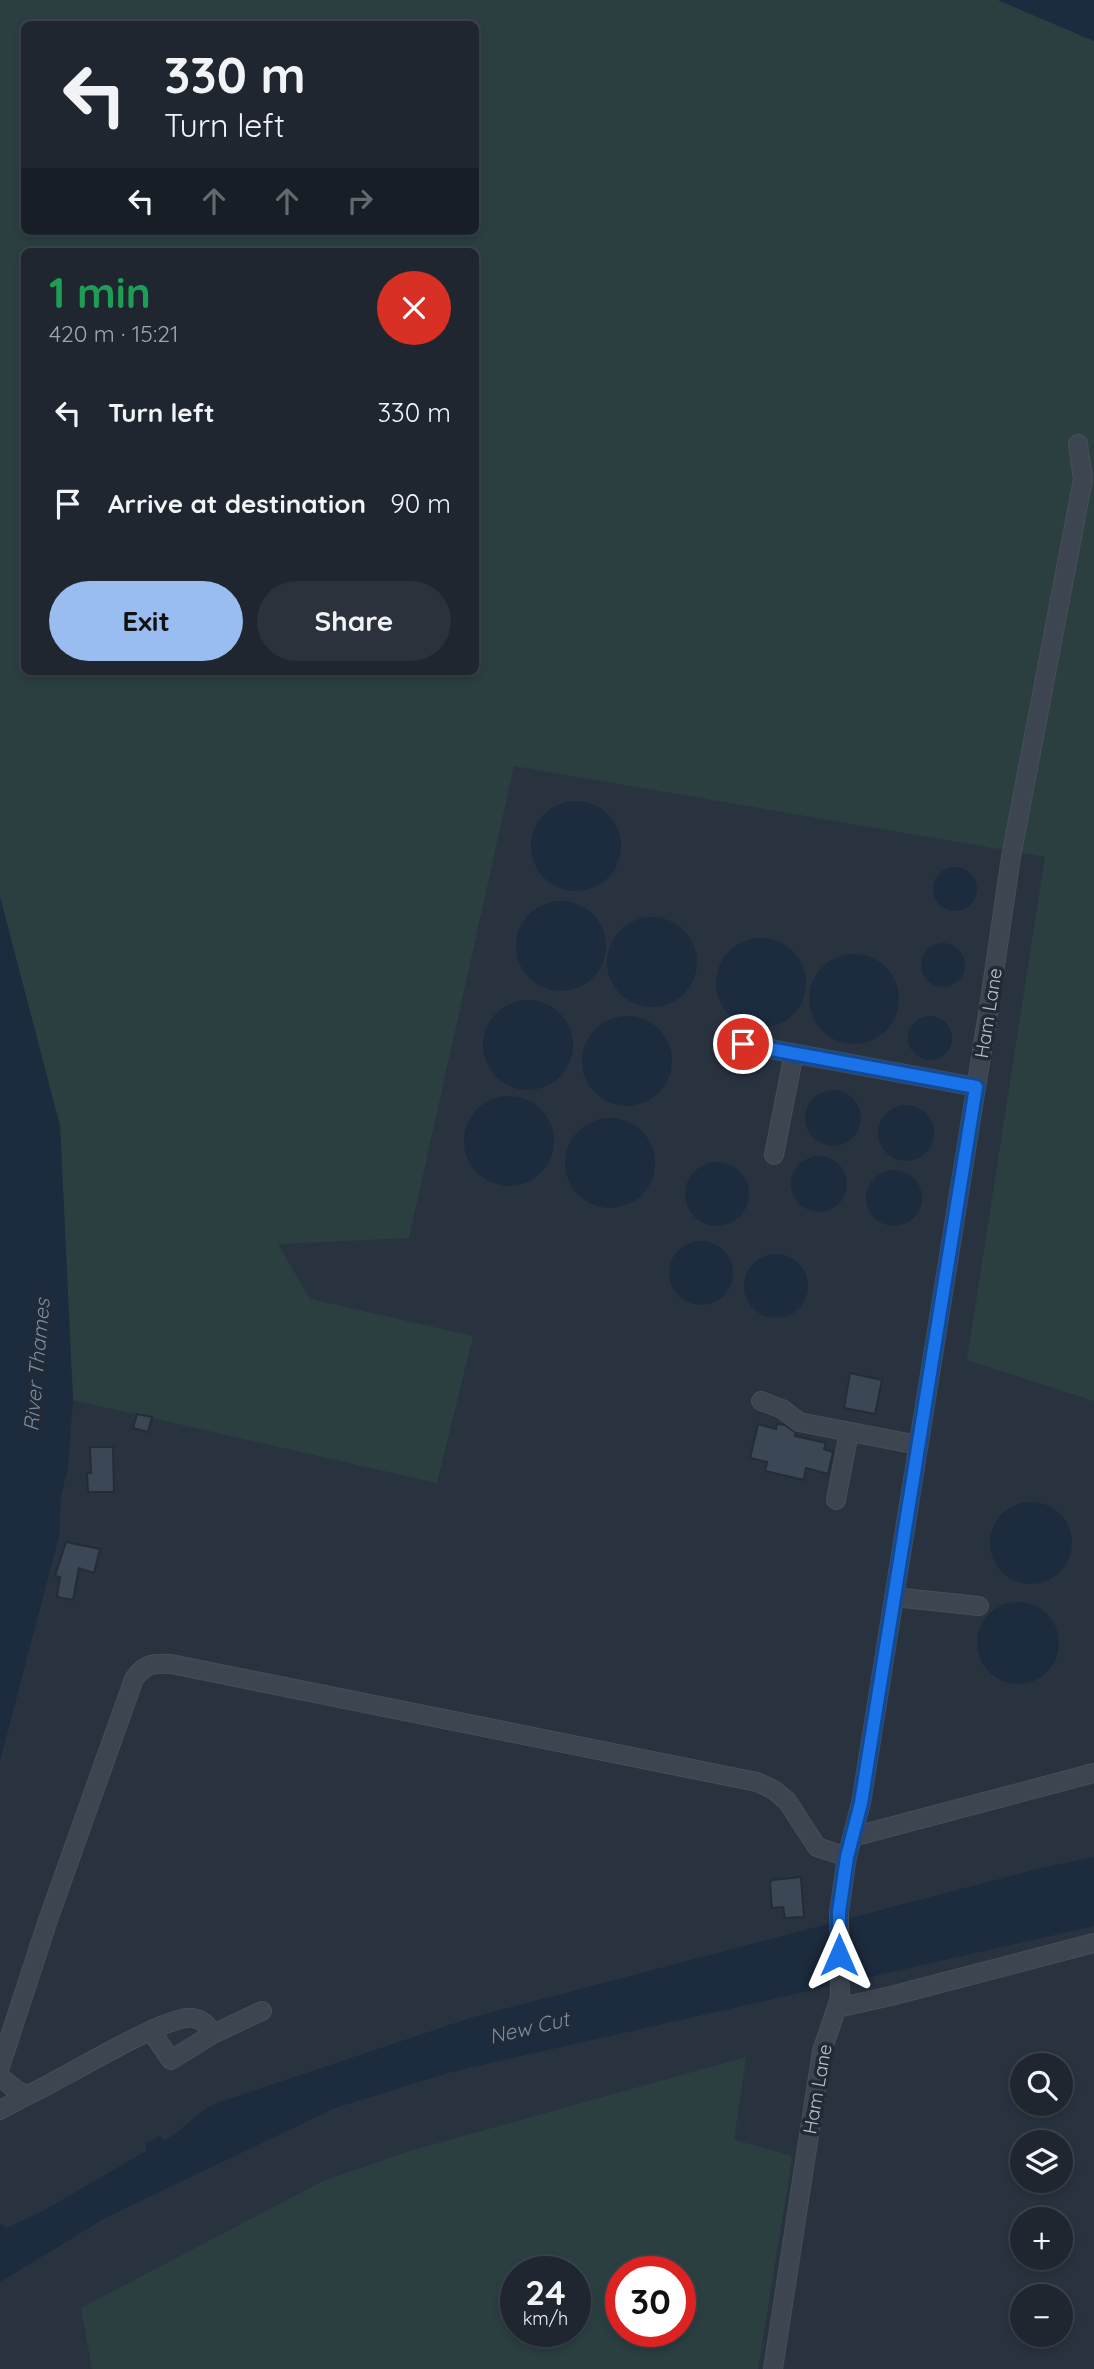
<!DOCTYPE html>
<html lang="en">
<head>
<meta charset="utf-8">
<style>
  :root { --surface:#1f2630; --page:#2c323c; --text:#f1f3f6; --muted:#a1a5ab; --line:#3c434c; --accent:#99bdf0 }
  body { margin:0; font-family:Quicksand,sans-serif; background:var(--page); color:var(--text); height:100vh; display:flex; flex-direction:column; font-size:26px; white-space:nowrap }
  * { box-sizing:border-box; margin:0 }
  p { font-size:23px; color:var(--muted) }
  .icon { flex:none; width:38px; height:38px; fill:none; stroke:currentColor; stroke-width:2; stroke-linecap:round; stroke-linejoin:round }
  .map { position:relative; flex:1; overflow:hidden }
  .sheet { position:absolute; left:21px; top:248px; width:458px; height:427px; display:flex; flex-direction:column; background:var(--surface); border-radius:10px; box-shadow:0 4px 10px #0003,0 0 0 2px var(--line) }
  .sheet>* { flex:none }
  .top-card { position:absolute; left:21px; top:21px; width:458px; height:214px; border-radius:10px; box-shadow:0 4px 10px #0003,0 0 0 2px var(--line); background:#1f2630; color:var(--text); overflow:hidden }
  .fabs { position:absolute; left:1010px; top:2053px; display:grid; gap:14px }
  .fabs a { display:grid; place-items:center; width:63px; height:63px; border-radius:50%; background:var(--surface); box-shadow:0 4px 10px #0003,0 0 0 2px var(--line); font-size:35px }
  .speed { position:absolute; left:500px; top:2256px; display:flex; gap:14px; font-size:35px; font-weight:700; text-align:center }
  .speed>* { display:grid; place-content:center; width:91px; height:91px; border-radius:50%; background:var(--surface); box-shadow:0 4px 10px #0003,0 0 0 2px var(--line); line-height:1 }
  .speed small { font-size:18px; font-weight:400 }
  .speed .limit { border:10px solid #d22; background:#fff; color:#111 }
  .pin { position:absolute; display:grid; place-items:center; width:60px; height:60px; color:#fff; margin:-30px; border:4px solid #fff; border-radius:50%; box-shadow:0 2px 7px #0007 }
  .me { position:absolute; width:77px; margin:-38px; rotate:0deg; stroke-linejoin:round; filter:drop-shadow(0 0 5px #0008) }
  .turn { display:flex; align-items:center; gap:24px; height:147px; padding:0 28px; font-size:32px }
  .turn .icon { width:91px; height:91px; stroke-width:2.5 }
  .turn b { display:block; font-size:49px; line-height:60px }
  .lanes { display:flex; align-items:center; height:66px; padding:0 28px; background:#0003; justify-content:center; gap:35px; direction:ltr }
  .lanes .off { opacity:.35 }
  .round { display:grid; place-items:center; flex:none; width:74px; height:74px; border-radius:37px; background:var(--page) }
  .headline { display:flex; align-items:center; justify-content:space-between; height:119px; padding:0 28px }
  h1 { font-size:42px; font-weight:700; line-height:52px; color:#1e9e55 }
  .cta { display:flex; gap:14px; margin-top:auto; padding:14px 28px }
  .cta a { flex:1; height:80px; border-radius:42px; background:var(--accent); color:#111; font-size:28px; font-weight:700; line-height:80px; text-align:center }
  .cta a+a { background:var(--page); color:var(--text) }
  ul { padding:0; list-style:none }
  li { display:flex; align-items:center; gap:21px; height:91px; padding:0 28px }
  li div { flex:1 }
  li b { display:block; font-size:26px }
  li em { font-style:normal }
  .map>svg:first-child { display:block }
</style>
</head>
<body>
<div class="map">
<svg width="1094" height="2369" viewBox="0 0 1094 2369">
  <rect width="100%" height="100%" fill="#293340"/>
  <path fill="#2b3f41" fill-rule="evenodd" d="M0,0H998L1094,41V1401L967,1360L1045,857L514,766L409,1238L278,1244L310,1299L473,1336L437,1483L73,1400L60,1126L0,897ZM24,24H476V231H24ZM24,252H476V672H24Z
    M746,2057L734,2140L790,2155L792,2158L758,2369H92L81,2308L323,2181L410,2151ZM516,2272H576V2331H516ZM621,2272H681V2331H621Z"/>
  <path fill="#1c2b3d" d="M998,0H1094V41Z
    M531 846a45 45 0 1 1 90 0a45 45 0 1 1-90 0Z
    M933 889a22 22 0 1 1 44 0a22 22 0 1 1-44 0Z
    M0,897L60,1126L73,1400L68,1467L61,1497L59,1536L0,1761Z
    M516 946a45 45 0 1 1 90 0a45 45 0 1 1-90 0Z
    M607 962a45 45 0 1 1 90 0a45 45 0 1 1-90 0Z
    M716 983a45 45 0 1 1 90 0a45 45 0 1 1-90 0Z
    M921 965a22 22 0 1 1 44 0a22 22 0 1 1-44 0Z
    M809 999a45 45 0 1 1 90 0a45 45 0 1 1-90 0Z
    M483 1045a45 45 0 1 1 90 0a45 45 0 1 1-90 0Z
    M908 1038a22 22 0 1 1 44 0a22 22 0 1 1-44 0Z
    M582 1061a45 45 0 1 1 90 0a45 45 0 1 1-90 0Z
    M805 1118a28 28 0 1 1 56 0a28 28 0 1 1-56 0Z
    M464 1141a45 45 0 1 1 90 0a45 45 0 1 1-90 0Z
    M878 1133a28 28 0 1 1 56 0a28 28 0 1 1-56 0Z
    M565 1163a45 45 0 1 1 90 0a45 45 0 1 1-90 0Z
    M791 1184a28 28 0 1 1 56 0a28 28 0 1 1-56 0Z
    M685 1194a32 32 0 1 1 64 0a32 32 0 1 1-64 0Z
    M866 1198a28 28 0 1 1 56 0a28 28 0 1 1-56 0Z
    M669 1273a32 32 0 1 1 64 0a32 32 0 1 1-64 0Z
    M744 1286a32 32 0 1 1 64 0a32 32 0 1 1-64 0Z
    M990 1543a41 41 0 1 1 82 0a41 41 0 1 1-82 0Z
    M977 1643a41 41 0 1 1 82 0a41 41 0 1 1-82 0Z
    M1094,1857V1926L451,2072L335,2108L107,2217L0,2282V2223L6,2228L43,2211L146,2151V2144L160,2135L164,2141C183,2130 196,2114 214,2104L470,2018L1041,1868Z"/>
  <path fill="#3b4755" stroke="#232c37" stroke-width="2" d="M850,1373L882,1380L875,1414L844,1408Z
    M137,1414L152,1417L148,1432L133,1428Z
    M758,1424L776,1429L777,1424L785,1425L796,1433L795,1436L826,1443L824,1449L833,1452L828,1474L806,1468L804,1480L765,1471L767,1462L750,1458Z
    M90,1447H113L114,1492H88L87,1473H91Z
    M66,1542L100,1549L94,1573L79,1568L73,1600L57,1597L60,1577L55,1576Z
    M801,1877L804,1917L785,1918L783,1907L772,1908L770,1883L772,1880Z"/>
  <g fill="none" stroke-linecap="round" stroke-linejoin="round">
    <defs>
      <path id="minor" d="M743,1044L976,1087
        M774,1155L794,1053
        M761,1401L782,1409L799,1422L918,1445
        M836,1500L849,1432
        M894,1597L979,1606
        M852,1837L1094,1773
        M837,2008L891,1996L1094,1943
        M151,2031L171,2060L213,2034
        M0,2067L48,1920L134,1679C144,1664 153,1663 171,1664L757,1782L774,1790L787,1801L817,1847L847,1857
        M0,2077L19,2092L28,2095C58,2082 168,2013 193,2018C203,2020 208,2025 213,2034L262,2011
        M0,2110L28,2095
        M773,2369L822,2051L840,1998L839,1912L847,1857L861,1803L989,1007L1011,857L1083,479L1078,444"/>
    </defs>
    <use href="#minor" stroke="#464e59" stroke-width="20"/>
    <use href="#minor" stroke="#3d4550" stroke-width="18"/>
  </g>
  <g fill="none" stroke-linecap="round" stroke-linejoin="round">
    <defs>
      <path id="route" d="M743,1044L976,1087L861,1803L847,1857L839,1912V1955"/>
    </defs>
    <use href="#route" stroke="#114b97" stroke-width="18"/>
    <use href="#route" stroke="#1a73e8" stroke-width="12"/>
  </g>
  <g text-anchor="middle" stroke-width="7" stroke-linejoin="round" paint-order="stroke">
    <g font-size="19" fill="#b9c0ca" stroke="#212a35">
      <text transform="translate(988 1013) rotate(-81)" y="7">Ham Lane</text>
      <text transform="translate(817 2089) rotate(-80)" y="7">Ham Lane</text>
    </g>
    <g font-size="21" font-style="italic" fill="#768ca6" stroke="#212a35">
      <text transform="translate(37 1365) rotate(-85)" y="7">River Thames</text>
      <text transform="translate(529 2028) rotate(-13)" y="7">New Cut</text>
    </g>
  </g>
</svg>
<div class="fabs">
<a><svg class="icon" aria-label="search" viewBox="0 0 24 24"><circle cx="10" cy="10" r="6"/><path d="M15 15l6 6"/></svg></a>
<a><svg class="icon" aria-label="layers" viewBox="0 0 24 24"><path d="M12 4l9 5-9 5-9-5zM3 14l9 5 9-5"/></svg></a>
<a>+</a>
<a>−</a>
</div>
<div class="speed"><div>24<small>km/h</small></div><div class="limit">30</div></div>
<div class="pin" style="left:743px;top:1044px;background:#d93025"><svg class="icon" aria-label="arrive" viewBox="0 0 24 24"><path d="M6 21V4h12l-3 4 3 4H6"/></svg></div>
<svg class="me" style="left:839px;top:1955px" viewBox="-20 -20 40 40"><path d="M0-17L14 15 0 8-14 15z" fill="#1a73e8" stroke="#fff" stroke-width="4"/></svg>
<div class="top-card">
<div class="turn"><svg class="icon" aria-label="left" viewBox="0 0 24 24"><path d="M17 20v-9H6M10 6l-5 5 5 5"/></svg><div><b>330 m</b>Turn left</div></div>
<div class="lanes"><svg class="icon" aria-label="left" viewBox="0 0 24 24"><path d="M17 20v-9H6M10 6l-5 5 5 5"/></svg><svg class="icon off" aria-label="ahead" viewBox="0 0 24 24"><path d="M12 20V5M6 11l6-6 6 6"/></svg><svg class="icon off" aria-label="ahead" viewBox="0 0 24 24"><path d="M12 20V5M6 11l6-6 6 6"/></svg><svg class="icon off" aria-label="right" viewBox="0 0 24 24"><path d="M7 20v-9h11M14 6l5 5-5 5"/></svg></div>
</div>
<section class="sheet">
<div class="headline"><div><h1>1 min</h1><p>420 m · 15:21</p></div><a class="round" style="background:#d93025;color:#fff"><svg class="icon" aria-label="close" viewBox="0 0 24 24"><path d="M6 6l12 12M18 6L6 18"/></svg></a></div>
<ul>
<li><svg class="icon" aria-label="left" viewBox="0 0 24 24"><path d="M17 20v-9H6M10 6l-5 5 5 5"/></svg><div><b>Turn left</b></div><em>330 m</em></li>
<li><svg class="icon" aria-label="arrive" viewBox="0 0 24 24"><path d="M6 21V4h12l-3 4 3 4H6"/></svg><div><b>Arrive at destination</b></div><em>90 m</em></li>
</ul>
<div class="cta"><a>Exit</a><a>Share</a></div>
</section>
</div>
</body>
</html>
